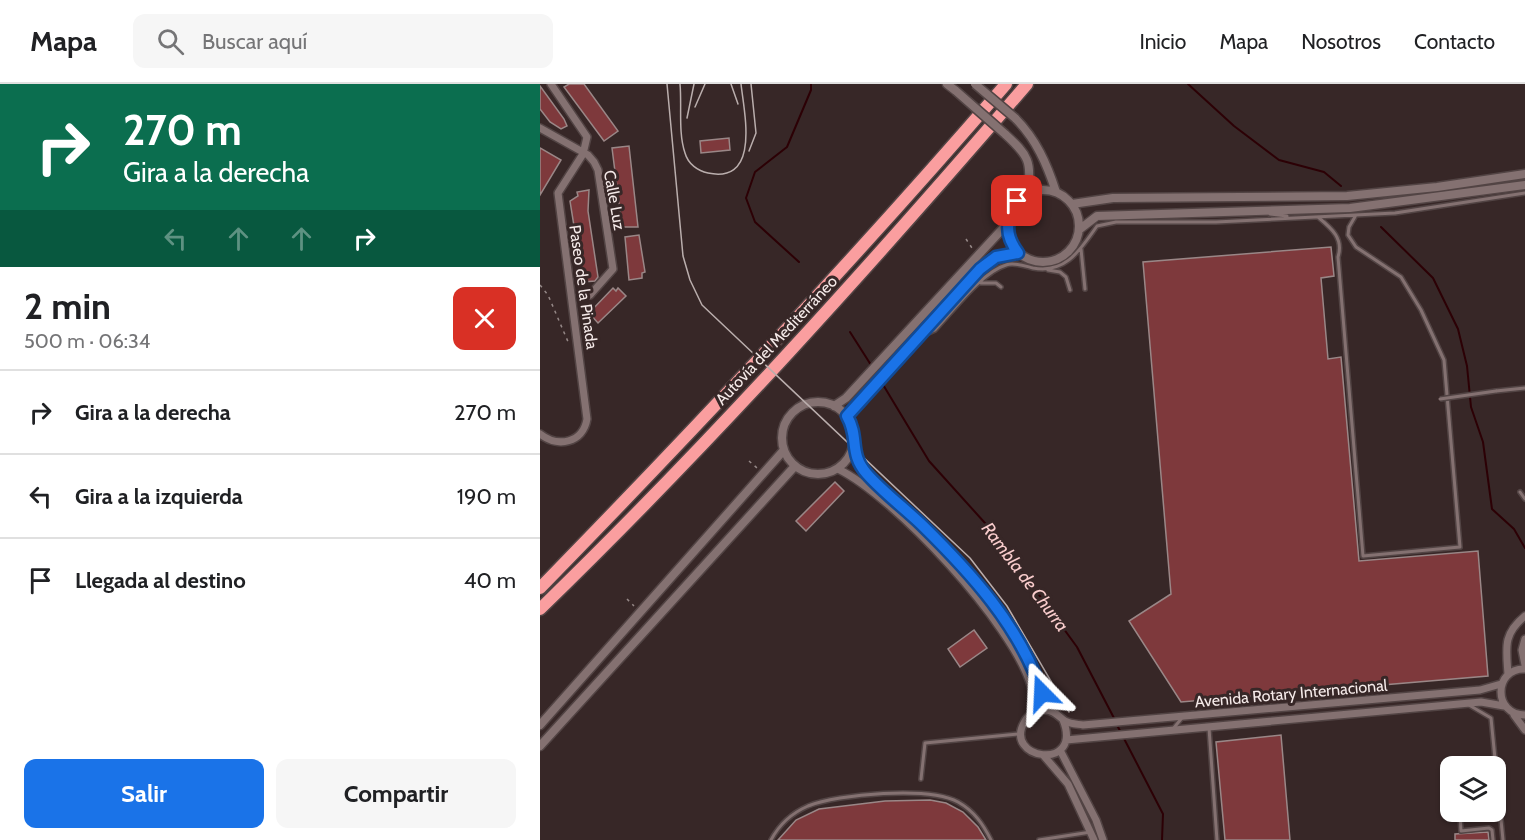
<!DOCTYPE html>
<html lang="es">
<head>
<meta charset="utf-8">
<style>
  :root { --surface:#fff; --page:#f6f6f6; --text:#202124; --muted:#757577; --line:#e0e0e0; --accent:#1a73e8 }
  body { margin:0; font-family:Cabin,sans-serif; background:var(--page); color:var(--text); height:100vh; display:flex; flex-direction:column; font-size:22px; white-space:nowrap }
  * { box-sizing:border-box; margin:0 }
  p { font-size:20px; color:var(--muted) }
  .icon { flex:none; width:33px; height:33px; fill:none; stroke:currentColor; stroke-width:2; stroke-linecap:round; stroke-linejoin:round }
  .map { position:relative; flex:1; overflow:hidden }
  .side { display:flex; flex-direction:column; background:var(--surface); width:540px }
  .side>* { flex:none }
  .hud { background:#0b6e4f; color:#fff; overflow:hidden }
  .fabs { position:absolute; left:900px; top:672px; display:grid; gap:12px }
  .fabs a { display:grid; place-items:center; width:66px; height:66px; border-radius:12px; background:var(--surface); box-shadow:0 2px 4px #0004; font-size:30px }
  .pin { position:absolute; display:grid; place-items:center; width:51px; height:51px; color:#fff; margin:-26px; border-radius:12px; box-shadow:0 3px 9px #0006 }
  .me { position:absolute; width:66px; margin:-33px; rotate:339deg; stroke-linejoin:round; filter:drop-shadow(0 0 4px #0008) }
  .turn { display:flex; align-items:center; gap:21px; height:126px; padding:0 24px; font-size:27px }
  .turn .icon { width:78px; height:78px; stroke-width:2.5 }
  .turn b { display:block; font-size:42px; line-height:51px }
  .lanes { display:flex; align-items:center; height:57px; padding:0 24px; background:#0003; justify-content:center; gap:30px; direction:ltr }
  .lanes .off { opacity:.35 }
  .round { display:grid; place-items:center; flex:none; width:63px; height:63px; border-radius:12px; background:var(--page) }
  .head { display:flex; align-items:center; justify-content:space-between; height:102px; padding:0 24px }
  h1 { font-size:36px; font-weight:700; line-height:45px }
  .primary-button { display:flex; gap:12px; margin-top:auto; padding:12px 24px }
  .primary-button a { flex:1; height:69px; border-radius:12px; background:var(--accent); color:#fff; font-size:24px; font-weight:700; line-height:69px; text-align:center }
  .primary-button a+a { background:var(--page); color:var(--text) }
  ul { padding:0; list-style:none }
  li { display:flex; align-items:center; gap:18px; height:84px; padding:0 24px; border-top:2px solid var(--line) }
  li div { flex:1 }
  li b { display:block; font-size:22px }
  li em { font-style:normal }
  header { display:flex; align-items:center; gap:36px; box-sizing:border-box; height:84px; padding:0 30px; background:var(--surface); border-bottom:2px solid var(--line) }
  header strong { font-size:28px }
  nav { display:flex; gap:33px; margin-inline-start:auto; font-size:21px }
  .search { width:420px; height:54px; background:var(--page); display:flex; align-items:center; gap:15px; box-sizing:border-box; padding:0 21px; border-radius:12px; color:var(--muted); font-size:22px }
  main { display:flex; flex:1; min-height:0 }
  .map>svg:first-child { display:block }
</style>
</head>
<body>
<header>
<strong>Mapa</strong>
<div class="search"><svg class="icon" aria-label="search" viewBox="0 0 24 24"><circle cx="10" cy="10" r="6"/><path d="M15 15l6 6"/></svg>Buscar aquí</div>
<nav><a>Inicio</a><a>Mapa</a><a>Nosotros</a><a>Contacto</a></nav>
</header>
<main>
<section class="side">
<div class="hud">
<div class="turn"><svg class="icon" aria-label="right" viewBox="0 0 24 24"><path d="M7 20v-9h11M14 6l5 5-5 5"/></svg><div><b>270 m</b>Gira a la derecha</div></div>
<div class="lanes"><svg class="icon off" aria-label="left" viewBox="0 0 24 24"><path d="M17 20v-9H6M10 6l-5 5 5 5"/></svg><svg class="icon off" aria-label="ahead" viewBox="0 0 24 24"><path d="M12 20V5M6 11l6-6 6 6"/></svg><svg class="icon off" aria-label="ahead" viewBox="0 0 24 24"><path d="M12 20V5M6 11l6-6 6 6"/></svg><svg class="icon" aria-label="right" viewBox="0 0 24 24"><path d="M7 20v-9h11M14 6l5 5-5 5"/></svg></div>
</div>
<div class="head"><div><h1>2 min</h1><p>500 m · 06:34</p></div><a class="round" style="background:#d93025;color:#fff"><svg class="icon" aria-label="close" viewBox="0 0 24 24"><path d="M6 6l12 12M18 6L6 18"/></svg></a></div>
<ul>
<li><svg class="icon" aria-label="right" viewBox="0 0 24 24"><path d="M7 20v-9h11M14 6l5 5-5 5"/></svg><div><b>Gira a la derecha</b></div><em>270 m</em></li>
<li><svg class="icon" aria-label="left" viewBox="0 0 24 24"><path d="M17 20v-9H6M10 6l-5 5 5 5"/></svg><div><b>Gira a la izquierda</b></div><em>190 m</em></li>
<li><svg class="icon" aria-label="arrive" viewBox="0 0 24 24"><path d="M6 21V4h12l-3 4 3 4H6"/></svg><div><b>Llegada al destino</b></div><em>40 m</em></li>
</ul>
<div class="primary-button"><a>Salir</a><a>Compartir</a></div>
</section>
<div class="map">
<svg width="985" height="756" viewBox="0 0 985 756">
  <rect width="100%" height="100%" fill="#372727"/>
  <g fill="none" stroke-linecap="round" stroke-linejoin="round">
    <path stroke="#2c0005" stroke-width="2" d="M648,0L694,42L739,76L784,88L801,102
      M841,143L893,194L918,245L927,282L931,323L943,358L952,425L974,445L985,464
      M259,178L215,138L206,114L215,88L247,63L271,6V0
      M310,248L331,281
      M342,299L389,377L454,449L537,563L575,636
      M577,641L623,730L622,756"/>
  </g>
  <path fill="#7e393c" stroke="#9a8787" stroke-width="1.5" d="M29,0H44L78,47L64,57L24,3Z
    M0,2L24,35L27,42L21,45L10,38L0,25Z
    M189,54L190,66L161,69L160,57Z
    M89,62L98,143H82L72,64Z
    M0,64L21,76L0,111Z
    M49,106L48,127L58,193L55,197L43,198L30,117L38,112L37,108Z
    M99,151L105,188L102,189V194L89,196L85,153Z
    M791,163L794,192L781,194L788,275L801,273L819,477L938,467L948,592L641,618L589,537L631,510L603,178Z
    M73,204L76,207L78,204L86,212L58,239L49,229Z
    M295,398L304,407L266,447L256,437Z
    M434,546L447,564L420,583L408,565Z
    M741,651L750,756H685L676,658Z
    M390,716L406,719L423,728L438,743L446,756H238L256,736L279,725L345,717Z
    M948,748L949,756H915V750Z"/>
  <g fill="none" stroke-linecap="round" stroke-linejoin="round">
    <defs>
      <path id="service" d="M730,130L747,132
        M778,133C791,144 804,154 798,173L823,472L920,463L904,276L881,226L861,193L816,163L808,151L809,143L816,131
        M541,165L545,205
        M508,186L520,188L526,193L530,206
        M441,199H456L461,203
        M386,250L395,246C413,227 442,188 466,181C474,178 485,182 493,184C526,190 540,166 557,142L576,138H676L855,129L985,109
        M956,307L985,304
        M980,408L985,415
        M929,621L951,634L963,756
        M669,644L677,756
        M633,645L641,635
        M381,695L385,659L479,650
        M920,731L921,747L949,744L952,746L953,756
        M231,756C239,741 252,729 268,722C298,710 389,702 418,718C434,727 443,740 451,756
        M499,756L551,748"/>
      <path id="minor" d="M0,44L48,71L54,78L58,86L73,185L50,211
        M0,350C18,364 43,359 47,335L18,109L43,70L47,53L11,0
        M313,365C319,392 392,451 415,474C443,504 468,537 487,573C497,591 501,610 512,627
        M298,385C354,412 474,541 491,602C493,611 492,620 492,629
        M985,555L982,566L985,581
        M985,585C953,584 953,631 985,631
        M968,590C966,563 963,550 985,532
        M974,631L985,646
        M523,636C544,688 461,676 485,637C489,630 497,626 505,626C514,626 518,632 525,637C530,640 537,640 543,641L940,606L961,600
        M526,656L941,618L964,622
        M520,666L556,736L563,756
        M504,672L528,700L554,756"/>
      <path id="tertiary" d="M407,0L416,7
        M475,34C496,55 507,80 516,108
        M465,50C488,71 493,78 487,110
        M467 142a36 36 0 1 1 72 0a36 36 0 1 1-72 0Z
        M532,120L573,114L807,112L897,103L985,90
        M540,145L557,132L810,124L985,101
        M242 354a36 36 0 1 1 72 0a36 36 0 1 1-72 0Z
        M294,322L306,314L467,140
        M307,332L440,185L456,173L478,169
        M0,641L244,366
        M0,662L255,382"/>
      <path id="motorway" d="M0,504C160,340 316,174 466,0
        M0,525C171,359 331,181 487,0"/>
    </defs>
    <use href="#service" stroke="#524444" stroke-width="6"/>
    <use href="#minor" stroke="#524444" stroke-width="10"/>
    <use href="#tertiary" stroke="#524444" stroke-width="11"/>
    <use href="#motorway" stroke="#524444" stroke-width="15"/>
    <path stroke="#958887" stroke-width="1.5" stroke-dasharray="3 4.5" stroke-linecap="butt" d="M426,155L432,164
      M0,201L8,211L29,260
      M209,377L217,384
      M87,515L94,522"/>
    <use href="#service" stroke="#847171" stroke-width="3"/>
    <use href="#minor" stroke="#847171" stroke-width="7"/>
    <use href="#tertiary" stroke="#847171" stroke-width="8"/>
    <use href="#motorway" stroke="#fa9e9f" stroke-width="12"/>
    <path stroke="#baaead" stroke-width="1.5" d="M127,0L143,172L150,196L162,221L430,474L467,522L529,628
      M140,0C142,21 138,49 145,69C148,80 158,87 168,89C221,100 204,28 201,0
      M191,0L198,20
      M155,23L165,0
      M147,34L154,0
      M209,67L216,49L211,0"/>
    <defs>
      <path id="service-bridge" d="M900,315L956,307"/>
      <path id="tertiary-bridge" d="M435,0L475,34
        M416,7L465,50"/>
    </defs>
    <use href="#service-bridge" stroke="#524444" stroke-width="6" stroke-linecap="butt"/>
    <use href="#tertiary-bridge" stroke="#524444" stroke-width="11" stroke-linecap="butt"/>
    <use href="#service-bridge" stroke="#847171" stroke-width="3"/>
    <use href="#tertiary-bridge" stroke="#847171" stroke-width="8"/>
  </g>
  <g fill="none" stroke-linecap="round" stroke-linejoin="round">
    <defs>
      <path id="route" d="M477,117C466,137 464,150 478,169L456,173L440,185L307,332C320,355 308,368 327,390C343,408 363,423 381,440C430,488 480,542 502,609"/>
    </defs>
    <use href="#route" stroke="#114b97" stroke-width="15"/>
    <use href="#route" stroke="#1a73e8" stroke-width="10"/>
  </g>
  <g text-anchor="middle" stroke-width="6" stroke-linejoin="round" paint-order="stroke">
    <g font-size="16" fill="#f5eae9" stroke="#372727">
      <text transform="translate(75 116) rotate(80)" y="6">Calle Luz</text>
      <text transform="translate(44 203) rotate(82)" y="6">Paseo de la Pinada</text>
      <text transform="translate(236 256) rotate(-47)" y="6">Autovía del Mediterráneo</text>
      <text transform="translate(751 609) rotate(-5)" y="6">Avenida Rotary Internacional</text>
    </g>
    <g font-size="18" font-style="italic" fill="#facdcd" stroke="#372727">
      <text transform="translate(485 493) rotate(53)" y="6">Rambla de Churra</text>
    </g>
  </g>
</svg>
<div class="fabs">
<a><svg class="icon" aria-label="layers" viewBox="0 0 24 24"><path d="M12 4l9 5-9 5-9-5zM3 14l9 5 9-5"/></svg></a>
</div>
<div class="pin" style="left:477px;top:117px;background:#d93025"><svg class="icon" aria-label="arrive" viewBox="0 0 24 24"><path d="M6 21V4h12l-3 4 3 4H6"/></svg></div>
<svg class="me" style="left:502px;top:609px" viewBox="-20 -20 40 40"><path d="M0-17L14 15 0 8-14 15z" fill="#1a73e8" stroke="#fff" stroke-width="4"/></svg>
</div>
</main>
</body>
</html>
